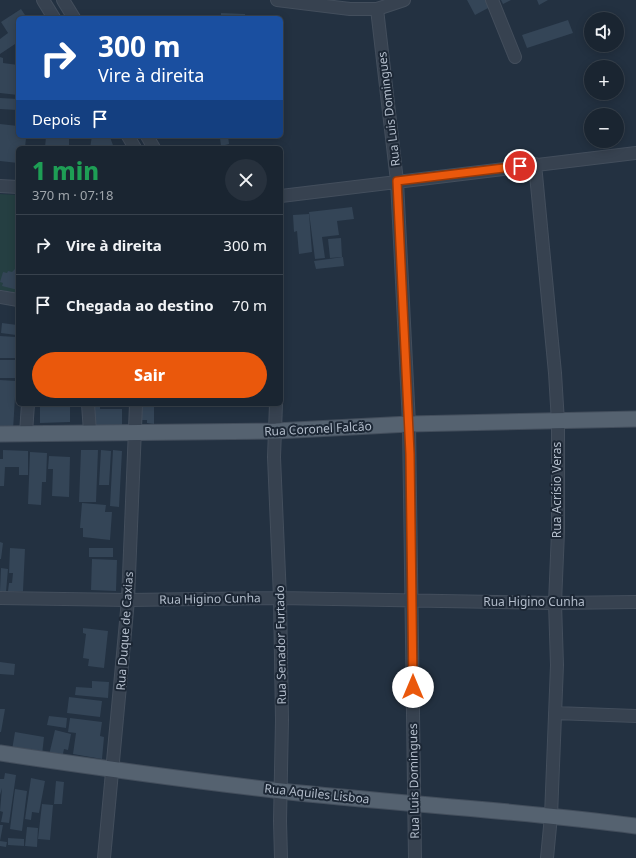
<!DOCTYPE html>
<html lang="pt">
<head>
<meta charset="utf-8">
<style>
  :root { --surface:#1a2531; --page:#27313d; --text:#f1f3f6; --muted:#9fa5ab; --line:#38424d; --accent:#ea580c }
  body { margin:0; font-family:"Noto Sans",sans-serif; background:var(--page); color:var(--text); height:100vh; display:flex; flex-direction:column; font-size:15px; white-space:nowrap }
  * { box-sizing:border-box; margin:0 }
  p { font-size:13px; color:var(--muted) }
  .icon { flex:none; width:22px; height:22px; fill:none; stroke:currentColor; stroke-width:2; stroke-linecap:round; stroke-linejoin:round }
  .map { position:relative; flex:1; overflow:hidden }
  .side { position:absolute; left:16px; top:146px; width:267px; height:260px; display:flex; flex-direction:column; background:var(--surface); border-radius:6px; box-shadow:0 2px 10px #0003,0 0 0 1px var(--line) }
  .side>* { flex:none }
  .top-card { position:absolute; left:16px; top:16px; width:267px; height:122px; border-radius:6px; box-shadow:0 2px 10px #0003,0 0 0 1px var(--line); background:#1a4fa0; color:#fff; overflow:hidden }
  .buttons { position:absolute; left:584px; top:12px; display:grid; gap:8px }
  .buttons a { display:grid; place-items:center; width:40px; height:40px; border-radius:50%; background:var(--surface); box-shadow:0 2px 10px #0003,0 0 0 1px var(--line); font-size:20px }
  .pin { position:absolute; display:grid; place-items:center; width:34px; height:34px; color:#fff; margin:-17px; border:2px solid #fff; border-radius:50%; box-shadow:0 1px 4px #0007 }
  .me { position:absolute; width:44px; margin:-22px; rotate:0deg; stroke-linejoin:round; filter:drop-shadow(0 0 3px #0008) }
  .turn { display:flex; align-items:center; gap:14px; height:84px; padding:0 16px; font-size:18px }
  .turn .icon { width:52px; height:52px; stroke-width:2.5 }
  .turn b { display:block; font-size:28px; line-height:34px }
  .then { display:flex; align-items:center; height:38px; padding:0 16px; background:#0003; gap:8px; font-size:15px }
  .round { display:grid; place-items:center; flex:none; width:42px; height:42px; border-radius:21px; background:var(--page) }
  .summary { display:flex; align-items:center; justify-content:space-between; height:68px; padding:0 16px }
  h1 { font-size:24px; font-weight:800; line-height:30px; color:#1e9e55 }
  .action { display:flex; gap:8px; margin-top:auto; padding:8px 16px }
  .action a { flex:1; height:46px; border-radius:24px; background:var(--accent); color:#fff; font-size:16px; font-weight:800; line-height:46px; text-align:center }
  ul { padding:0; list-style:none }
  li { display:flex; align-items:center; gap:12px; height:60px; padding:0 16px; border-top:1px solid var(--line) }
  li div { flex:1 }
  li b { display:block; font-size:15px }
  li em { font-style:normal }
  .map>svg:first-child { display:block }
</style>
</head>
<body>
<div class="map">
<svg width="636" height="858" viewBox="0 0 636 858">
  <rect width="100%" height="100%" fill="#233141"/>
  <path fill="#253f42" d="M0,194L18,195V293L0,290Z"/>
  <path fill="#344557" d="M467,0H486L490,7L475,15Z
    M501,0H511L503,4Z
    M537,0H548L539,5Z
    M21,9L27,18H18V42L0,54V39L8,33L1,22Z
    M221,13L245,14V18H221Z
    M275,15V18H246V17Z
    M568,20L573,33L527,48L522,35Z
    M0,57L3,58V63L18,65V95L0,93Z
    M0,98L18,99V110L0,109Z
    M0,124L18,126V136H30L29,138H26L25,148H18V163L0,161Z
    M46,136H69V148H45Z
    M92,136H104V138L110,137L114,148H90Z
    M214,136H228L229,144L225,145H230V148H214L213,146H221L220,138L215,139Z
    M352,207L354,219L337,221L339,235L322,237L325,258L315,259L309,212Z
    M309,214L312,252L299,254L297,231L294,232L293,215Z
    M341,238L342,257L330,258L328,239Z
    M343,257L344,266L316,269L314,261Z
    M15,269L18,270V290L2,286L3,283L0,282L3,272L7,273L8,271L12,272Z
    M2,323L17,325L16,335L1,333Z
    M0,336L16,337L15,358H0Z
    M0,360H16V378H0Z
    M0,380L16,381L13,430L0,429Z
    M40,404H70V422L40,423Z
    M92,404H100V409H92Z
    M139,404H154V424L147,423V420H141Z
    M92,409H122V428H93Z
    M3,450L28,451V475H19V467H5L4,486H0V459H3Z
    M81,450H98L96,502H79Z
    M101,450L111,451L109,485H99Z
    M113,450L122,451L119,507L110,506Z
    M30,452L47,453L46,482H42L41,505L28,504Z
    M49,456L70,457L69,497L52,496L53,469H48Z
    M82,503L106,505L105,512H112L110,540L83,537V528H80Z
    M0,542L3,543L1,559H0Z
    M10,548L25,549L23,591H8L9,583H12L13,573H9Z
    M89,548H113V557H89Z
    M92,559L117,560L116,591L91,590Z
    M1,568L8,569L6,592L0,591Z
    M83,628L108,631L104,668L88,666L89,659L83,658L86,634L83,633Z
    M0,662L15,664L14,675L0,674Z
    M92,681L109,682L108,698L75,695L76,687L92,688Z
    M69,697L102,701L100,717L67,713Z
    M0,709H5L1,732H0Z
    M49,716L67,718L66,728L47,725Z
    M70,718L102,722L100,736L104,737L102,759L73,754L76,733L68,732Z
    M55,730L71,734L68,750L64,749L62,758L49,755Z
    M15,732L44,737L42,755L12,750Z
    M5,773L16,775L9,823L1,822L3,812L0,811L2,788L0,795V779H4Z
    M31,778L45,781L39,813L32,812L31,820L25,819Z
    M56,781L64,782L62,804H54Z
    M15,789L27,791L22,831L10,829Z
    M42,804L53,805L50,840L38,839Z
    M0,825H3L0,841L7,842L6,847L0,846Z
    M27,827L38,828L37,847L25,846Z
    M8,838L24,839V846L8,845Z"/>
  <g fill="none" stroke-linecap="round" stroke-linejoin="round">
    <defs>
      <path id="minor" d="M43,0L54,18
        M63,0L74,18
        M277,0L350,9H377L404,0
        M492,0L515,57
        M377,9L397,181L409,424L415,858
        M128,136L135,148
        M147,136L154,148
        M535,164L555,373L558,422V532L555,603L557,665L551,816L547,858
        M0,186L18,187
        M281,196L636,153
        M0,297L18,300
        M88,404L90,432
        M276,404L274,457L280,598L282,720L280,821L281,858
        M26,433L28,404
        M0,598L128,600L280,598L555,603L636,602
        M555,713L636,716
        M104,858L128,600L136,404"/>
      <path id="major" d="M0,434L276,431L409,424L636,419
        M0,753C93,767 187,780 281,791C399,804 518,810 636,826"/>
    </defs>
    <use href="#minor" stroke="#434e5c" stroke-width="14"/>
    <use href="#major" stroke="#434e5c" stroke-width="17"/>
    <use href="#minor" stroke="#374250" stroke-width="12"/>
    <use href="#major" stroke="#556270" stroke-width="15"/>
  </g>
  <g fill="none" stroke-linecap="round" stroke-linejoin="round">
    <defs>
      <path id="route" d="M413,687L410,454L397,181L520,166"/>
    </defs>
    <use href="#route" stroke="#983908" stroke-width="10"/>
    <use href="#route" stroke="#ea580c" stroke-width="7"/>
  </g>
  <g text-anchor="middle" stroke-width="4" stroke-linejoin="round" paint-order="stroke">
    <g font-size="12" fill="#b3bdcb" stroke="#1c2735">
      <text transform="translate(389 109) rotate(-97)" y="4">Rua Luis Domingues</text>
      <text transform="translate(318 429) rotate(-3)" y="4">Rua Coronel Falcão</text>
      <text transform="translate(557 490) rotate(-90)" y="4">Rua Acrísio Veras</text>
      <text transform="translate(210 599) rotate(-1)" y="4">Rua Higino Cunha</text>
      <text x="534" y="606">Rua Higino Cunha</text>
      <text transform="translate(125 631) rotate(-86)" y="4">Rua Duque de Caxias</text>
      <text transform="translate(281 645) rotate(-91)" y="4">Rua Senador Furtado</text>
      <text transform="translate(414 781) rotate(-91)" y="4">Rua Luis Domingues</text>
      <text transform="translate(317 794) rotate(6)" y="4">Rua Aquiles Lisboa</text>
    </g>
  </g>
</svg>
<div class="buttons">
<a><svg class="icon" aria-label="sound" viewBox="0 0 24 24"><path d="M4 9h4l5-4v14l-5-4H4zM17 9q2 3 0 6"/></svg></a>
<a>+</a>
<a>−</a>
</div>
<div class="pin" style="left:520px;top:166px;background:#d93025"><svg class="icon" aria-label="arrive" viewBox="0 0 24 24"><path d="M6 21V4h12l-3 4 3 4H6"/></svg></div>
<svg class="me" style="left:413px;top:687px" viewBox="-20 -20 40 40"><circle r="19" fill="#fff"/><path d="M0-13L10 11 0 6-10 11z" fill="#ea580c"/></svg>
<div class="top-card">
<div class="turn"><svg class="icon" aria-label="right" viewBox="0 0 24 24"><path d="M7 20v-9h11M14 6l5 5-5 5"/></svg><div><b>300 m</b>Vire à direita</div></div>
<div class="then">Depois<svg class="icon" aria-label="arrive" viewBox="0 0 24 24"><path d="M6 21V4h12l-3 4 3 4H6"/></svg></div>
</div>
<section class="side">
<div class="summary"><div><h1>1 min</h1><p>370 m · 07:18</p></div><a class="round"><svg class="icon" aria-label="close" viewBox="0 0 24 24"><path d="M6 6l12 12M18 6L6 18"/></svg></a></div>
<ul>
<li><svg class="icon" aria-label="right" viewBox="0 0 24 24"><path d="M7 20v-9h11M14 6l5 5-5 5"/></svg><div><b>Vire à direita</b></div><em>300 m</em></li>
<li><svg class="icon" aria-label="arrive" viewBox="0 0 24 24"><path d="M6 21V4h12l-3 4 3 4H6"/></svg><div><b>Chegada ao destino</b></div><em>70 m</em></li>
</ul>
<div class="action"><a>Sair</a></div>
</section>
</div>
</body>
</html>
